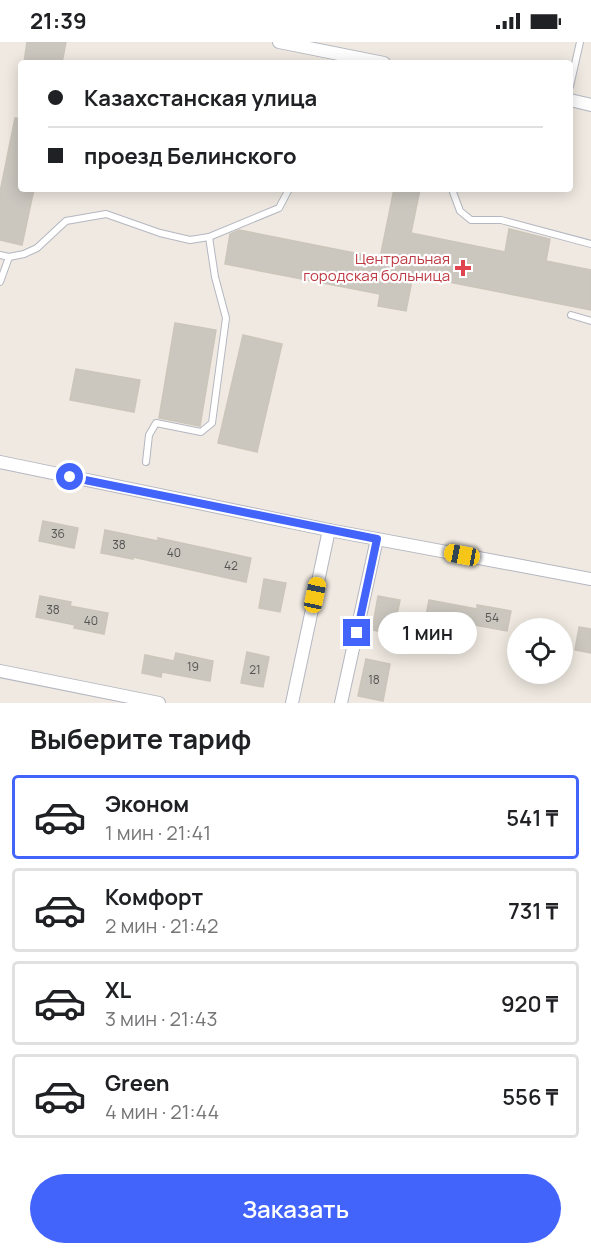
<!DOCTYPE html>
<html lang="ru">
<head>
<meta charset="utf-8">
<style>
	body { margin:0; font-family:Manrope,sans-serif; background:#f6f6f6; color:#202124; height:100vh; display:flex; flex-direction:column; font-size:22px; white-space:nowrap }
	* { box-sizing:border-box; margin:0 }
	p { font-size:20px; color:#757577 }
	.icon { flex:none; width:33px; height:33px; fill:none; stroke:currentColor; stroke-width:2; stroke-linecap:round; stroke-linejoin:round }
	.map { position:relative; height:661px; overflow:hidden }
	.drawer { display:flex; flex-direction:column; background:#fff; flex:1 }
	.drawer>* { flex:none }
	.hud { position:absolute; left:18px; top:18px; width:555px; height:132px; border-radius:6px; box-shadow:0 3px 15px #0003; display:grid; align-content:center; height:132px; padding:0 30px; background:#fff }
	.controls { position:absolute; left:507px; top:576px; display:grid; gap:12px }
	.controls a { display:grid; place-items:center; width:66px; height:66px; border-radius:50%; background:#fff; box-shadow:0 3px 15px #0003; font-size:30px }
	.end { position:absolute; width:27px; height:27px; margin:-14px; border:8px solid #4264fb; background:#fff; box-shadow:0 0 0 3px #fff }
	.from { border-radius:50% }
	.bubble { position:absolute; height:42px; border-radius:21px; background:#fff; box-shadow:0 3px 15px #0003; font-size:20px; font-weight:600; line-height:42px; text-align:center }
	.car { position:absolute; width:18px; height:36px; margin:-18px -9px; border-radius:8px; box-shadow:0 0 4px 2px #0007; background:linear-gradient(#f5c518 24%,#345 0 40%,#f5c518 0 76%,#345 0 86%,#f5c518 0) }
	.hud b { display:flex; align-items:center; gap:21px; height:57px; font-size:22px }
	.hud b+b { border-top:2px solid #e0e0e0 }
	.hud i { width:15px; height:15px; background:#202124 }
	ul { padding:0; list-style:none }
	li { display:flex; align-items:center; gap:18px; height:84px; margin:0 12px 9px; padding:0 18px; border:3px solid #e0e0e0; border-radius:6px }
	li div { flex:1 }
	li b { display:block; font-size:22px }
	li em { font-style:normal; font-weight:600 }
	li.current { border-color:#4264fb }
	li>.icon { width:54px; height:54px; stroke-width:1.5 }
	h2 { padding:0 30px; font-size:27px; line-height:72px }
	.cta { display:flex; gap:12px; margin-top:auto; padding:12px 30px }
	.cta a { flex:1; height:69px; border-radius:36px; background:#4264fb; color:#fff; font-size:24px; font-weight:600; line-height:69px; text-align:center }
	.status { display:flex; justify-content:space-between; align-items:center; height:42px; padding:0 30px; background:#fff; direction:ltr }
	.status svg { height:16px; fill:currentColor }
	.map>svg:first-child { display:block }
</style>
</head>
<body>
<div class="status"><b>21:39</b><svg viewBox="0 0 49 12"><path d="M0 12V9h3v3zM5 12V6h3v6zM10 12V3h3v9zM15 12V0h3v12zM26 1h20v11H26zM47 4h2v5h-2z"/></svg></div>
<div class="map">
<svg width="591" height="661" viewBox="0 0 591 661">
	<rect width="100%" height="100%" fill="#efe9e1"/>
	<g fill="#cbc7bf" stroke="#cbc5ba" stroke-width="1.5">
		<polygon points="27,0 66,0 62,21 24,21"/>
		<polygon points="15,76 21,77 21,147 34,147 22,203 0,198 0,150"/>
		<polygon points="394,147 420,147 411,191 505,210 509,187 550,197 546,219 591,228 591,268 413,233 406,269 378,264 380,252 225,222 230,192 239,188 380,216"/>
		<polygon points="175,281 216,288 200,384 159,376"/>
		<polygon points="243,293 282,302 257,410 218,401"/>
		<polygon points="76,327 140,338 134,370 70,358"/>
		<polygon points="43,479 78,486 74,506 39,499"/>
		<polygon points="105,488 158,499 158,496 251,516 246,540 133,515 133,517 101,511"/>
		<polygon points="264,537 286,541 280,570 259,566"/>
		<polygon points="40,554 71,560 70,564 108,571 104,592 74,586 75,583 36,575"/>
		<polygon points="378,554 400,558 393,592 372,588"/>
		<polygon points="429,558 477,567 477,563 511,569 507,589 452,579 449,594 423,589"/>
		<polygon points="579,585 591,587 591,611 575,608"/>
		<polygon points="247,610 269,615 263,645 241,641"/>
		<polygon points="176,611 213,619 210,639 162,630 161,635 142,631 145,613 174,619"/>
		<polygon points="366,617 390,622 383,659 358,654"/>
	</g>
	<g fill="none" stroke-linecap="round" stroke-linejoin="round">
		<g stroke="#b4b7c1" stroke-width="8">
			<g id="lane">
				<polyline points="570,44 580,0"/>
				<polyline points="454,147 453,150 460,169 471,178 501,178 591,202"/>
				<polyline points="0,213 9,215 24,212 37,206 66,179 106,172 160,191 190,198 209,195 279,166 289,147"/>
				<polyline points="0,240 9,215"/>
				<polyline points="571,273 591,279"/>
				<polyline points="146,420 149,393 156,381 201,390 212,381 226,276 215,235 209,195"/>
			</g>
		</g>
		<g stroke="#b4b7c1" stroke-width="14">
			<g id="street">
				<polyline points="279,0 384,21"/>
				<polyline points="570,58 591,63"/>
				<polyline points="0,420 329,488 591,537"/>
				<polyline points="0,629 159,661"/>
				<polyline points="292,661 329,488"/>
				<polyline points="341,661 377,497"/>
			</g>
		</g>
		<use href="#lane" stroke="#fff" stroke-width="6"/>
		<use href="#street" stroke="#fff" stroke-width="12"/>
	</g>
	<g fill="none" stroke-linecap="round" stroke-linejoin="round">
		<polyline stroke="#4264fb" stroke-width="8" points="70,435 377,497 357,591"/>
	</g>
	<path fill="#e0444e" stroke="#fff" stroke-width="2" d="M460 217h6v6h6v6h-6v6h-6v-6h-6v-6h6z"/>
	<g text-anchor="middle" stroke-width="4.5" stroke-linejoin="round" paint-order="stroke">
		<g font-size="12" fill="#555452">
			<text x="58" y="496">36</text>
			<text x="119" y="507">38</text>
			<text x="174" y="515">40</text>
			<text x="231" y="528">42</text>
			<text x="53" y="572">38</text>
			<text x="492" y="580">54</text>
			<text x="91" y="583">40</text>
			<text x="193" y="629">19</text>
			<text x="255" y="632">21</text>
			<text x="374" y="642">18</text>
		</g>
		<g font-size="15" fill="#be3a42" stroke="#fff" text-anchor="end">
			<text x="450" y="222">Центральная<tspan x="450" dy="17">городская больница</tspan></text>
		</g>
	</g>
</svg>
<div class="controls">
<a><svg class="icon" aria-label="locate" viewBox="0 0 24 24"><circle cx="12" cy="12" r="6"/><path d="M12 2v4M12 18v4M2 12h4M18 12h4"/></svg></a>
</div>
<i class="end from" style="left:70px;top:435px"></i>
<i class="end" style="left:357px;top:591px"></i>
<div class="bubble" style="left:378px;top:570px;width:99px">1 мин</div>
<i class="car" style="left:462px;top:513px;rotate:281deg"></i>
<i class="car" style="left:315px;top:553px;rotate:12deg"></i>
<div class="hud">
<b><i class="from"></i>Казахстанская улица</b>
<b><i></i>проезд Белинского</b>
</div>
</div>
<section class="drawer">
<h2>Выберите тариф</h2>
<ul>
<li class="current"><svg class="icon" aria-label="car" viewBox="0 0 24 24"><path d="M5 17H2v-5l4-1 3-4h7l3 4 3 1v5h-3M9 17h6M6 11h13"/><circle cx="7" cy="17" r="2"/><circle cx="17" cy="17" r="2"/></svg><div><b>Эконом</b><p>1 мин · 21:41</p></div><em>541 ₸</em></li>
<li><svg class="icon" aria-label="car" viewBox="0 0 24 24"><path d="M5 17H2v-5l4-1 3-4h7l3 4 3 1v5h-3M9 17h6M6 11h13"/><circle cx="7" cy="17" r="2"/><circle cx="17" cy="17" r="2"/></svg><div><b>Комфорт</b><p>2 мин · 21:42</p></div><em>731 ₸</em></li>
<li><svg class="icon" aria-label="car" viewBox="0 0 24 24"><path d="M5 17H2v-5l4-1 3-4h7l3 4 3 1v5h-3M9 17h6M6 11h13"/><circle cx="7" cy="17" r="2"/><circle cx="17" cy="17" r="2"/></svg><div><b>XL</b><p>3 мин · 21:43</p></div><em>920 ₸</em></li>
<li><svg class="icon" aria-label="car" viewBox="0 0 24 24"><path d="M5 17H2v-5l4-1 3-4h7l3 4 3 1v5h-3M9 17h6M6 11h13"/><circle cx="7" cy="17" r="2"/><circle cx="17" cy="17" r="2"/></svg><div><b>Green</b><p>4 мин · 21:44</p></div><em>556 ₸</em></li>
</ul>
<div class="cta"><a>Заказать</a></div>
</section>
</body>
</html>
